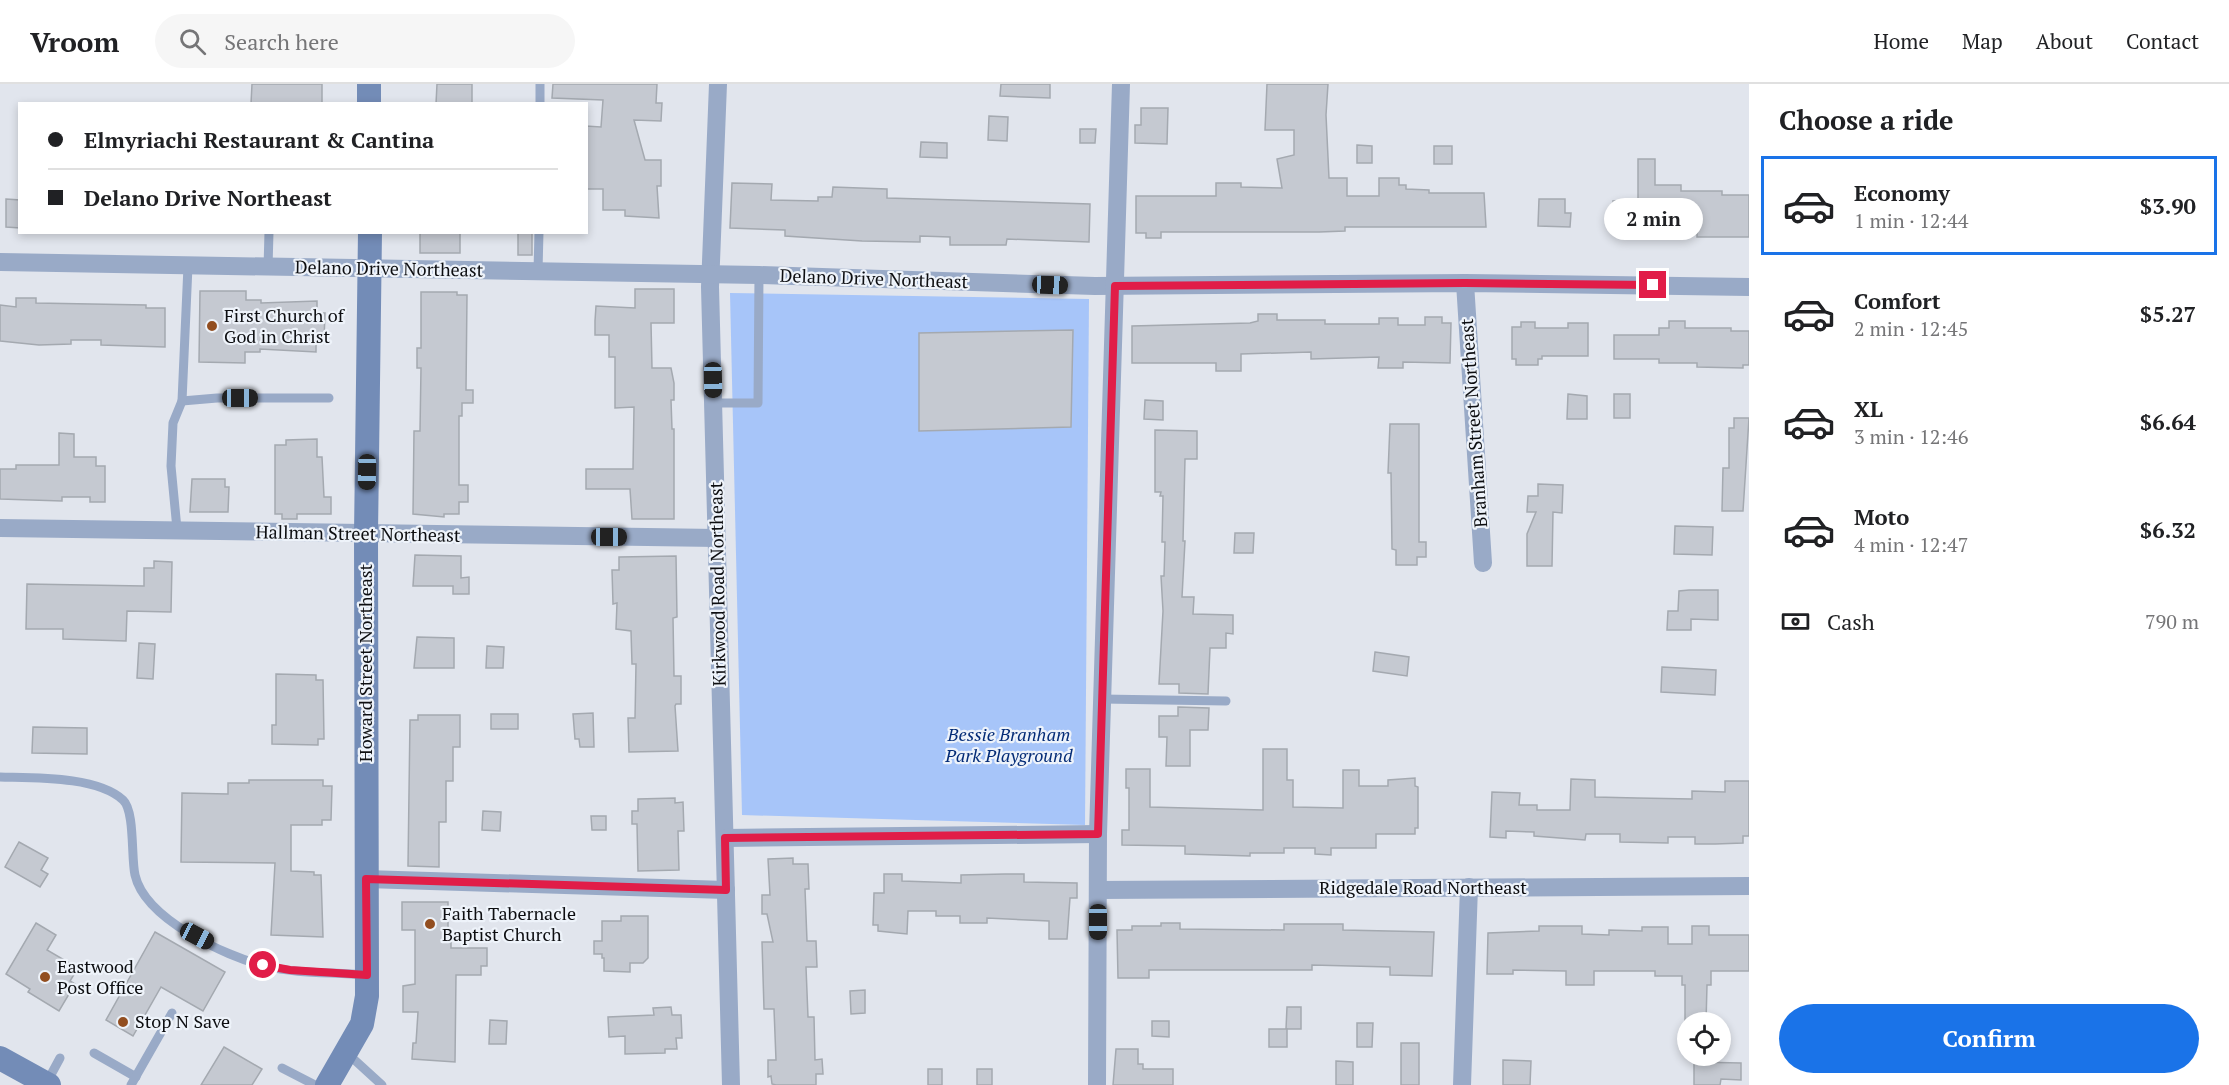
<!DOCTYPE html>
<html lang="en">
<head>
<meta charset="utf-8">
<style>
	body { margin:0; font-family:"PT Serif",serif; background:#f6f6f6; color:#202124; height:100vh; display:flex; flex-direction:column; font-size:22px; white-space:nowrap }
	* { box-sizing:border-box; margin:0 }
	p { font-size:20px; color:#757577 }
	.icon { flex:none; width:33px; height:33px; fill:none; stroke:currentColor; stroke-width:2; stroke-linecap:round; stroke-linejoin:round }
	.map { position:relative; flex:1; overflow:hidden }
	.details { display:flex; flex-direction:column; background:#fff; width:480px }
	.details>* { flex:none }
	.guide { position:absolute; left:18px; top:18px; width:570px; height:132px; border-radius:0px; box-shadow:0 3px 9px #0003; display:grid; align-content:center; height:132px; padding:0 30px; background:#fff }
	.buttons { position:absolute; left:1677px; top:928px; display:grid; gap:12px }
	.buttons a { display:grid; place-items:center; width:54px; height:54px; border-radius:50%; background:#fff; box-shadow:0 3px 9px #0003; font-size:30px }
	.end { position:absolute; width:27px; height:27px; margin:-14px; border:8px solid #e11d48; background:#fff; box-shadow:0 0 0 3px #fff }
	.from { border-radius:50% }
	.bubble { position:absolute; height:42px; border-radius:21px; background:#fff; box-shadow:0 3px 9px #0003; font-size:20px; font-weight:700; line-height:42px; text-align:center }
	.car { position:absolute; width:18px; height:36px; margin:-18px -9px; border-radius:8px; box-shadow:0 0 4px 2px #0007; background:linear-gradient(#222 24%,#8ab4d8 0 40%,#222 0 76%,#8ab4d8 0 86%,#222 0) }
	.guide b { display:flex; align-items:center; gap:21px; height:57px; font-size:22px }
	.guide b+b { border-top:2px solid #e0e0e0 }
	.guide i { width:15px; height:15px; background:#202124 }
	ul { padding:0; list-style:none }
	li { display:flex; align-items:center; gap:18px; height:99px; margin:0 12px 9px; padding:0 18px; border:3px solid transparent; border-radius:0px }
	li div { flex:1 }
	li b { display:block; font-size:22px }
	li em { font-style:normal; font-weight:700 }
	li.on { border-color:#1a73e8 }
	li>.icon { width:54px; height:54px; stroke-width:1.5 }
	h2 { padding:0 30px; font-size:27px; line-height:72px }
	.pay { display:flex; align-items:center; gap:15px; height:66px; padding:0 30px; font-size:22px }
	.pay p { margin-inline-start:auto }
	.action { display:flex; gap:12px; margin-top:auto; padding:12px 30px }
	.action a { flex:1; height:69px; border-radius:36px; background:#1a73e8; color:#fff; font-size:24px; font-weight:700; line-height:69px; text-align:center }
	header { display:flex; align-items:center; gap:36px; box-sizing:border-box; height:84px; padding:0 30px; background:#fff; border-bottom:2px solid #e0e0e0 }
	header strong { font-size:28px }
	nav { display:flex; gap:33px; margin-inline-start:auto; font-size:21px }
	.search { width:420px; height:54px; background:#f6f6f6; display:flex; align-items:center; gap:15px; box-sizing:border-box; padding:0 21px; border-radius:33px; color:#757577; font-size:22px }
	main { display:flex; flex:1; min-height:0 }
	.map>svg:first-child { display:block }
</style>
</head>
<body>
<header>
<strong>Vroom</strong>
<div class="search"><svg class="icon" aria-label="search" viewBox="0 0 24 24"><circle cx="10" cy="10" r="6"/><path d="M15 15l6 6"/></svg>Search here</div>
<nav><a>Home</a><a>Map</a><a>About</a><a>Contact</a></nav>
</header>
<main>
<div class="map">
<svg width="1749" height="1001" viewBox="0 0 1749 1001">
	<rect width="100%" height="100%" fill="#e1e5ed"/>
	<polygon fill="#a7c5f9" points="730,209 1089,215 1085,741 742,731"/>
	<g fill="#c5c9d1" stroke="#a4a9b0" stroke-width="1.5">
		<polygon points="252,0 322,0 322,20 251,20"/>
		<polygon points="437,0 472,0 472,20 436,20"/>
		<polygon points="553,0 657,0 656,19 662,19 661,37 634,36 645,76 661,76 661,102 657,102 659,134 625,132 625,126 603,126 603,105 586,105 586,42 601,43 603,16 552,14"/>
		<polygon points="1001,0 1050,0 1050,14 1000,12"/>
		<polygon points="1267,0 1328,0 1326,31 1329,94 1347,94 1347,112 1379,112 1379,94 1399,94 1399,101 1406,101 1406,105 1429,106 1429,109 1484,109 1486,143 1345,143 1345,147 1319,148 1161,148 1161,154 1146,154 1146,149 1136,149 1136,112 1216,112 1216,99 1241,99 1241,103 1282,104 1277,75 1294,71 1294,46 1265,46"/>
		<polygon points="1141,24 1168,24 1167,60 1135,59 1135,41 1141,41"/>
		<polygon points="989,32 1008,33 1007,57 988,56"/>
		<polygon points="1080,45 1096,45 1095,59 1080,59"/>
		<polygon points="921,58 947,59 947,74 920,73"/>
		<polygon points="1357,61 1372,62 1372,79 1357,79"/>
		<rect x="1434" y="62" width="18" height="18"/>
		<polygon points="1638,75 1655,75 1655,101 1681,101 1681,107 1722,107 1722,111 1749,111 1749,153 1697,153 1697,144 1613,143 1613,117 1638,117"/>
		<polygon points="732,99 772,100 771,116 818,117 818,113 832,113 833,103 887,105 887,114 1090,120 1089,158 1007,155 1006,161 950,161 950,153 920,152 920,158 862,157 785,152 785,146 730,144"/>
		<polygon points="6,115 20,116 20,144 6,143"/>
		<polygon points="1539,115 1565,115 1565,129 1571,129 1570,143 1538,142"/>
		<polygon points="460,148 460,169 420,169 420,149"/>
		<rect x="518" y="148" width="14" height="23"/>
		<polygon points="635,205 674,205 674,239 651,239 652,284 671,284 674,299 674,316 671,316 672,345 674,345 674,435 632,435 630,405 586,405 586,385 633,385 634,323 615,324 615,273 609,273 609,251 595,251 595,237 596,222 635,224"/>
		<polygon points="200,207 246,207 246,216 261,216 261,219 317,217 317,229 325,229 324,256 316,256 316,268 260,265 260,268 245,268 245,279 199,278"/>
		<polygon points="421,208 457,208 457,211 467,211 466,306 473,306 473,319 462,319 462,332 459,332 459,401 468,401 468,418 459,418 459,430 444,430 444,433 413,430 414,347 420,347 421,284 417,284 417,264 421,264"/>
		<polygon points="16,214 36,214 36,219 146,221 146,224 165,224 165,263 101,261 101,256 71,256 71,260 39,261 0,257 0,221 16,223"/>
		<polygon points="1258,230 1277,230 1277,236 1325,236 1325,240 1379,240 1379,234 1398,234 1398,241 1425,241 1425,233 1442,233 1442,239 1451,239 1450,279 1403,278 1403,284 1378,284 1379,273 1311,275 1311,268 1241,270 1241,287 1216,287 1216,279 1132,279 1132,242 1250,239 1258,237"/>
		<polygon points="1669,237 1685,237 1685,244 1731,244 1731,247 1749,247 1749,281 1743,281 1743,284 1697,283 1697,279 1659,279 1659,275 1614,275 1614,251 1659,251 1659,244 1669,244"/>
		<polygon points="1521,238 1535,238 1535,244 1568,244 1568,239 1588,239 1588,272 1542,272 1542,275 1538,275 1538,281 1516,281 1516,275 1512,275 1512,243 1521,243"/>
		<polygon points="1073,246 1071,343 919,347 919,249"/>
		<polygon points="1568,310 1587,312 1587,335 1567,335"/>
		<rect x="1614" y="310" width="16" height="24"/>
		<polygon points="1145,316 1163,317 1163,336 1144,335"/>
		<polygon points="1734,334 1749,334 1743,427 1722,427 1723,384 1729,384 1729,344 1734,344"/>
		<polygon points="1390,340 1419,340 1419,458 1426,458 1426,473 1417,473 1417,481 1396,481 1396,466 1392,465 1391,389 1388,389"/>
		<polygon points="1155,346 1197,347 1197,375 1185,375 1183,457 1185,457 1182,513 1194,513 1193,530 1233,531 1233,550 1226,549 1226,564 1210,564 1208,610 1179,609 1179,600 1159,600 1163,527 1161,492 1164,492 1165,458 1162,458 1163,412 1160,412 1161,408 1155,408"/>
		<polygon points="59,349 74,350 74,373 96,373 96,382 105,382 105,418 90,418 90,413 62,413 62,417 0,415 0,385 16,385 16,381 59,381"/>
		<polygon points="317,355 317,373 322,373 324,413 331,413 331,430 297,430 297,435 282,435 282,430 275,430 275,361 286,361 286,356"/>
		<polygon points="192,395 225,395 225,403 229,403 228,428 190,428"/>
		<polygon points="1538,400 1563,401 1562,429 1553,428 1552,482 1527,482 1527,450 1536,428 1527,428 1528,412 1538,412"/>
		<polygon points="1675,442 1713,443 1712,471 1674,470"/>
		<polygon points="1235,449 1254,449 1253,469 1234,469"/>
		<polygon points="415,471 461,472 461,494 469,493 469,510 453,510 453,502 413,502"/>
		<polygon points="676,472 677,533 673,534 674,592 681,592 681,620 676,620 675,622 678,667 629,668 628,634 635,634 636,580 632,580 631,547 616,545 617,519 613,520 612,486 619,486 619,473"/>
		<polygon points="154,477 172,478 171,528 127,527 126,557 63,555 63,545 26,545 27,500 144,502 144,484 154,484"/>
		<polygon points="1689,506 1718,506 1718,536 1691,535 1691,546 1667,546 1668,527 1678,527 1679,507"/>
		<polygon points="417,553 454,554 454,584 414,584"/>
		<polygon points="139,559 155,560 153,595 137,594"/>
		<polygon points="487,562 504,563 503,584 486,584"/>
		<polygon points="1375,568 1409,573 1407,592 1373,587"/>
		<polygon points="1662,583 1716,586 1715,611 1661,608"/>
		<polygon points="276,590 316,591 316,596 323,596 324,655 318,655 318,661 272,660 272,641 276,641"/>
		<polygon points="1178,623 1209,624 1208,646 1190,646 1190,682 1166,682 1167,653 1159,653 1159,632 1178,632"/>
		<polygon points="593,629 594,663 580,663 579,655 575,655 573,630"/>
		<rect x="491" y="630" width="27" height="15"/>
		<polygon points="418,631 460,631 460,663 453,663 453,697 446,697 446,738 439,738 439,783 408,782 410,636 418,636"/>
		<polygon points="33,643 87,644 87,670 32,669"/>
		<polygon points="1263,665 1287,665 1287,696 1293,696 1293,723 1343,724 1343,686 1359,686 1359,702 1388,702 1388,696 1415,694 1415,702 1418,703 1418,744 1415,744 1415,750 1376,750 1376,764 1331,764 1331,771 1315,770 1315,764 1284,764 1284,769 1250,769 1250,772 1185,770 1185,762 1122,761 1122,746 1129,746 1129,704 1126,704 1126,685 1150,685 1150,723 1263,726"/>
		<polygon points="1571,695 1595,696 1595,713 1637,714 1692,715 1692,707 1725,708 1725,697 1749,697 1749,752 1743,752 1743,759 1715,760 1695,760 1695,753 1668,753 1668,759 1620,758 1620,750 1586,750 1585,756 1534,752 1534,748 1506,747 1506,754 1490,753 1492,708 1520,709 1519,721 1537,721 1537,726 1570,726"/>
		<polygon points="249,696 323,696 323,702 332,702 331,736 322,736 322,741 291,741 291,787 314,788 314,791 321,791 323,853 271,851 275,779 181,778 182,709 228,710 228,699 249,699"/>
		<polygon points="675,714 675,719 683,718 684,747 678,747 679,786 638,787 637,740 632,740 632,727 638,727 638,715"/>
		<polygon points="483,727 501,728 500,747 482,746"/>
		<polygon points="591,732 606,732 606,746 592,746"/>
		<polygon points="19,758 48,774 41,786 48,790 40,803 5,783"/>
		<polygon points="793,774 793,780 808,780 809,805 805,805 807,857 816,857 817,883 806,883 808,933 814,933 815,976 822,975 823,990 816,990 816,1001 776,1001 772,1000 771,992 768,993 768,976 776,976 774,925 764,925 762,858 773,858 767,830 762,830 762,811 770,811 768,775"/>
		<polygon points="884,790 902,790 902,797 961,799 961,791 1005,790 1024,790 1024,798 1077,799 1077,814 1070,814 1067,855 1049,855 1049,837 987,834 987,839 960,839 960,832 936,832 936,827 908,827 907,850 878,847 878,841 873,841 874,809 884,809"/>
		<polygon points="402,818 448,818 448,856 451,856 451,864 487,864 487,882 481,882 481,891 456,891 455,978 412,975 413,959 416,959 418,928 403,928 403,902 415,900 415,846 402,846"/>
		<polygon points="621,832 648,832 648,874 643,879 630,879 630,888 604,887 604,874 602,874 602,870 594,870 594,857 602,857 602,837 621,837"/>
		<polygon points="36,839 56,851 47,866 78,884 70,897 75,900 59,927 28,908 30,905 6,890"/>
		<polygon points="1161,839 1180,839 1180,845 1284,846 1284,840 1343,840 1343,846 1434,848 1432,892 1390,891 1390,883 1312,881 1312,886 1149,886 1149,894 1118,894 1117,846 1132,846 1132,842 1161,842"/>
		<polygon points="1539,842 1582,842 1582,850 1609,851 1609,846 1642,847 1642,843 1668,843 1668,860 1692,860 1692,842 1709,842 1709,851 1749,851 1749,887 1711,887 1711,901 1707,901 1706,939 1685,939 1685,901 1682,901 1682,892 1655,892 1655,887 1594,887 1594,901 1566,901 1566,887 1513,886 1513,890 1487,890 1488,849 1539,847"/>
		<polygon points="155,848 225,888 203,927 161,903 133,952 106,936"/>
		<polygon points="865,906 865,929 851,930 850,907"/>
		<polygon points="671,923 672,931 681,931 682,954 676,954 677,965 665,965 665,969 625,970 625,952 609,953 608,933 654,931 653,924"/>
		<polygon points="1287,923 1301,923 1301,945 1286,945"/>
		<polygon points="490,936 507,937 506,960 489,960"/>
		<polygon points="1152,937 1169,937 1169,953 1152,952"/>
		<polygon points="1357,939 1373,939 1372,963 1357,963"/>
		<rect x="1269" y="945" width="18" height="18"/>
		<rect x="1401" y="959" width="18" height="42"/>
		<polygon points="224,963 262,985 252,1001 201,1001"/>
		<polygon points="1116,965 1138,965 1138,980 1143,980 1143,985 1173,985 1173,1001 1113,1001"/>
		<polygon points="1503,976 1531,977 1530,1001 1503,1001"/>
		<polygon points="1336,977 1353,978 1353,1001 1336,1001"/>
		<polygon points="1694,978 1741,979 1741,996 1721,995 1720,1001 1694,1001"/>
		<rect x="928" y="985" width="14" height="16"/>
		<rect x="977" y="985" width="15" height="16"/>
	</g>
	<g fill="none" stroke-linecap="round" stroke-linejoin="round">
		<g stroke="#99aac7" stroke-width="9">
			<polyline points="540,0 540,20"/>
			<polyline points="268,184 269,148"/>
			<polyline points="538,187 539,148"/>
			<polyline points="182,317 217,314 329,314"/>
			<polyline points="713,319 758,319 759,191"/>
			<polyline points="177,445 171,382 173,339 182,317 188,182"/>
			<polyline points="1102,615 1226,617"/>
			<path d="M0,693C34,694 97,692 123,716C135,727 131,774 135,791C145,835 225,872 265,882C297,890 332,888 365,891"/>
			<polyline points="94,969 136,993"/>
			<polyline points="348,970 382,1001"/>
			<polyline points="282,984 315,1001"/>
			<polyline points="46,1000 60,974"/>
			<polyline points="131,1001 172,929"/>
		</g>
		<g stroke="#99aac7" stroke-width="18">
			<polyline points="718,0 710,203 731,1001"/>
			<polyline points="0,178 759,191 1095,202 1465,199 1749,203"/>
			<polyline points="1465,199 1483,479"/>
			<polyline points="0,444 717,454"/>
			<polyline points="725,754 1098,750"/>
			<polyline points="366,795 726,806"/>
			<polyline points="1098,806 1749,802"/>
			<polyline points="1097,1001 1098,750 1121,0"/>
			<polyline points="1462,1001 1469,803"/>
		</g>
		<g stroke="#738cb7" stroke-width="24">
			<polyline points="369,0 369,20"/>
			<polyline points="0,974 49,1001"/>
			<polyline points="327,1001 362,940 367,912 366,450 370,148"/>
		</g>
	</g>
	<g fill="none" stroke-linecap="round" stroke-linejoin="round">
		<polyline stroke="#e11d48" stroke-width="8" points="263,881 290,886 367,891 366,795 726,806 725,754 1098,750 1115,202 1465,199 1653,201"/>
	</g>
	<g fill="#924e20" stroke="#eef3fa" stroke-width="2">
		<circle cx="212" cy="242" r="6"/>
		<circle cx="430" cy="840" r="6"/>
		<circle cx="45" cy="893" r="6"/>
		<circle cx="123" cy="938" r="6"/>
	</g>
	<g text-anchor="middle" stroke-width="4.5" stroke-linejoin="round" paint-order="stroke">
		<g font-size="18" fill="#0d0e11" stroke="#eef3fa">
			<text transform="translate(389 185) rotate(1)" y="6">Delano Drive Northeast</text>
			<text transform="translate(874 195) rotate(2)" y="6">Delano Drive Northeast</text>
			<text transform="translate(1474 339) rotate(-94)" y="6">Branham Street Northeast</text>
			<text transform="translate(358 450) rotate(1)" y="6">Hallman Street Northeast</text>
			<text transform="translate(718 500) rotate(-91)" y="6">Kirkwood Road Northeast</text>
			<text transform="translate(366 579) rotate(-90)" y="6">Howard Street Northeast</text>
			<text x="1423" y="810">Ridgedale Road Northeast</text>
		</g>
		<g font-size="18" fill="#0d0e11" stroke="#eef3fa" text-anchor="start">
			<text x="224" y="238">First Church of<tspan x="224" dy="21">God in Christ</tspan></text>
			<text x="442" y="836">Faith Tabernacle<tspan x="442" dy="21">Baptist Church</tspan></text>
			<text x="57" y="889">Eastwood<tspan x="57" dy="21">Post Office</tspan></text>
			<text x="135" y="944">Stop N Save</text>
		</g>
		<g font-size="18" font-style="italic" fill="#042c77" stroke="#eef3fa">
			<text x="1009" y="657">Bessie Branham<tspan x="1009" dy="21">Park Playground</tspan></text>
		</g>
	</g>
</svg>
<div class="buttons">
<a><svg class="icon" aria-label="locate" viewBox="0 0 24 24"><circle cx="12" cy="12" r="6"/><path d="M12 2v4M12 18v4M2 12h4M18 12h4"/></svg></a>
</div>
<i class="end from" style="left:263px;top:881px"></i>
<i class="end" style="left:1653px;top:201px"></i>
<div class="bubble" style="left:1604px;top:114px;width:99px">2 min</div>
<i class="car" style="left:1050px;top:201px;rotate:92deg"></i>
<i class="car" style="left:713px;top:296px;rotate:179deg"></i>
<i class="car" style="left:240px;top:314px;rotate:90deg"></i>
<i class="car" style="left:367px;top:388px;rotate:181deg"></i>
<i class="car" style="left:609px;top:453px;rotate:90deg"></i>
<i class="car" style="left:1098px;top:838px;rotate:180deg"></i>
<i class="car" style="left:197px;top:852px;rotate:118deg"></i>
<div class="guide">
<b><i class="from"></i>Elmyriachi Restaurant &amp; Cantina</b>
<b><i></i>Delano Drive Northeast</b>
</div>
</div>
<section class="details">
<h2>Choose a ride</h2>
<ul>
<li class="on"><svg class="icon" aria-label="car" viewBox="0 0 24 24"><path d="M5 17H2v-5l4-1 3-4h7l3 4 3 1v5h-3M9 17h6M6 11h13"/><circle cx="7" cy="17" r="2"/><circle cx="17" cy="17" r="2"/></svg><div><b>Economy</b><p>1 min · 12:44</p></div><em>$3.90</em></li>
<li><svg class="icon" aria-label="car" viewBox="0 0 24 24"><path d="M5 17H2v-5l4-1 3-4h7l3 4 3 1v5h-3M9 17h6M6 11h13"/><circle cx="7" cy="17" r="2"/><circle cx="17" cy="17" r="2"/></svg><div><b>Comfort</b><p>2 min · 12:45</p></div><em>$5.27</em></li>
<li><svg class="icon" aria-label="car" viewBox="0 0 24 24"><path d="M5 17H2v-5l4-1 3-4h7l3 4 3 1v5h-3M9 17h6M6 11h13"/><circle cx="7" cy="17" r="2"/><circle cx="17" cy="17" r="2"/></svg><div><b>XL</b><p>3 min · 12:46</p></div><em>$6.64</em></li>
<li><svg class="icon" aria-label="car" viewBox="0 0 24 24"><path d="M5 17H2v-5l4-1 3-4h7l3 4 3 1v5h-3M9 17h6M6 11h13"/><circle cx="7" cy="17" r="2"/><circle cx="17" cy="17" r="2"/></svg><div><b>Moto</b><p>4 min · 12:47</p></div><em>$6.32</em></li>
</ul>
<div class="pay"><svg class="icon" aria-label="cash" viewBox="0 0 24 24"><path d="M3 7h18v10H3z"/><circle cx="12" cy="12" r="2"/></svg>Cash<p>790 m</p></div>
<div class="action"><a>Confirm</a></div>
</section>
</main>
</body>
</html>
